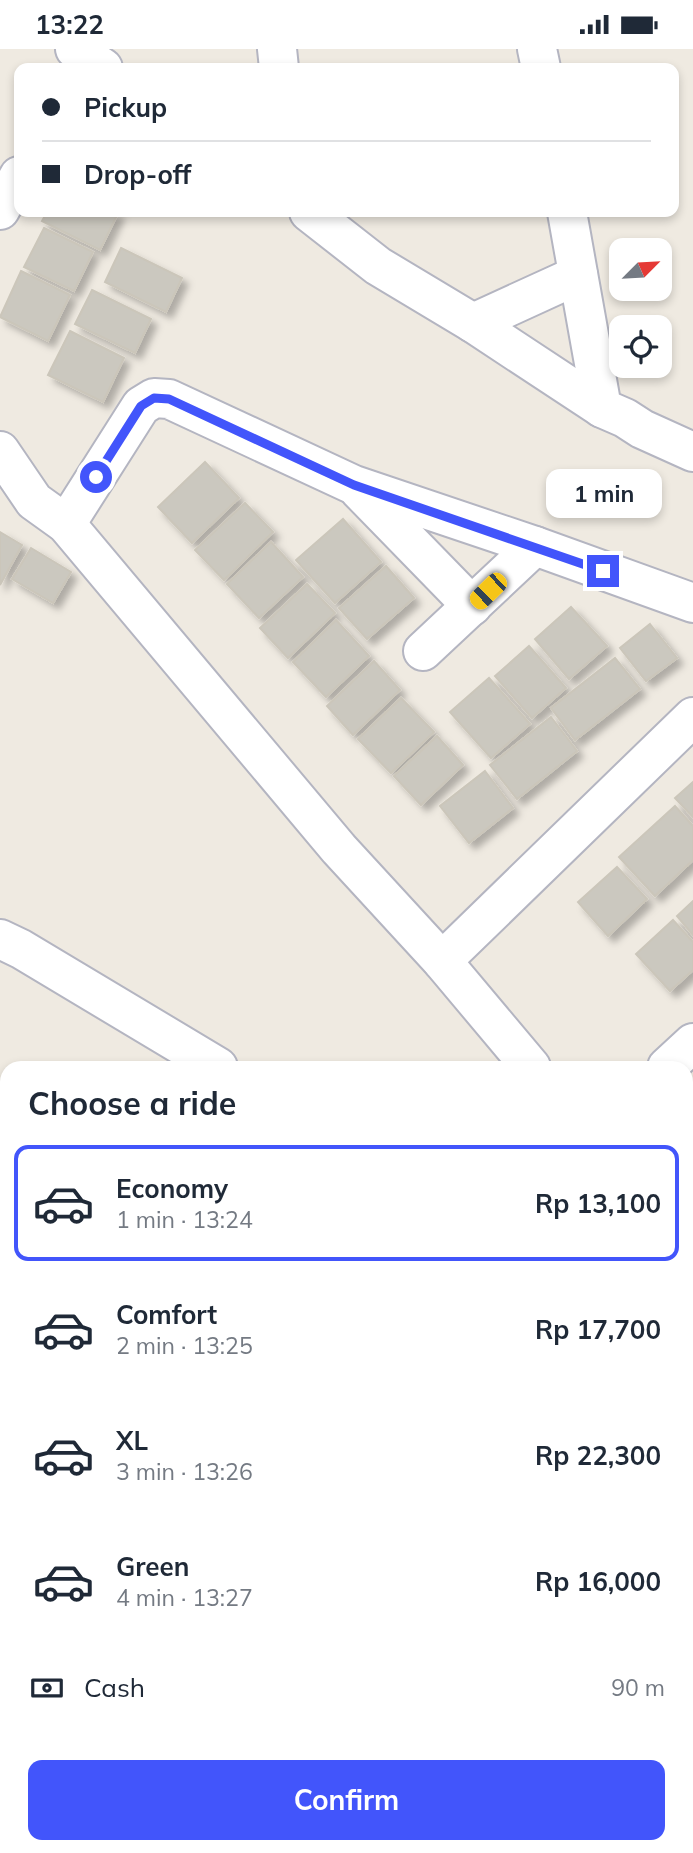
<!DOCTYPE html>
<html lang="en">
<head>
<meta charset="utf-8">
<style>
	body { margin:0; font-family:Mulish,sans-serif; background:#f6f6f7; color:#1f2937; height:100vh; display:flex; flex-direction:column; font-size:26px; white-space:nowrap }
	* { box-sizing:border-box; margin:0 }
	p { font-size:23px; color:#747a83 }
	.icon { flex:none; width:38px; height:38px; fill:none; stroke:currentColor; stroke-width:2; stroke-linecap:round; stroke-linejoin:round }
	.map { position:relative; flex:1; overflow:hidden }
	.panel { position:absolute; left:0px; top:1012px; width:693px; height:793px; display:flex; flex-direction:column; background:#fff; border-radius:21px 21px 0 0; box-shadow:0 4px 10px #0003 }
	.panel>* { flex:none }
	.banner { position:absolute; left:14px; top:14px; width:665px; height:154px; border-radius:14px; box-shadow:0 4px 10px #0003; display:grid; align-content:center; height:154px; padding:0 28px; background:#fff }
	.needle { width:46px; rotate:66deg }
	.buttons { position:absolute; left:609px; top:189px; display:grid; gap:14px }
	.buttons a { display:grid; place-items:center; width:63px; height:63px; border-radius:14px; background:#fff; box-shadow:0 4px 10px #0003; font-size:35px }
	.end { position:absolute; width:32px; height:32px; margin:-16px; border:9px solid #4255fb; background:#fff; box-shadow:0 0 0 4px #fff }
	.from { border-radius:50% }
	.bubble { position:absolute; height:49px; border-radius:14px; background:#fff; box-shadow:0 4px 10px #0003; font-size:23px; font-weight:700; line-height:49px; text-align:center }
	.car { position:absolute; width:21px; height:42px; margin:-21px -10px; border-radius:9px; box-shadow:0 0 5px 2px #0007; background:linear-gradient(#f5c518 24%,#345 0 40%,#f5c518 0 76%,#345 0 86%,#f5c518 0) }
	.banner b { display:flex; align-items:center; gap:24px; height:66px; font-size:26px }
	.banner b+b { border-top:2px solid #e0e1e3 }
	.banner i { width:18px; height:18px; background:#1f2937 }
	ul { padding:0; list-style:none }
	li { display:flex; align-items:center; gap:21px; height:116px; margin:0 14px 10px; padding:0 14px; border:4px solid transparent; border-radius:14px }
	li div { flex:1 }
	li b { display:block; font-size:26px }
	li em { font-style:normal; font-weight:700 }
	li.active { border-color:#4255fb }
	li>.icon { width:63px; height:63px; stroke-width:1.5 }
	h2 { padding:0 28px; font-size:32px; line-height:84px }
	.pay { display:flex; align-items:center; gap:18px; height:77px; padding:0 28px; font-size:26px }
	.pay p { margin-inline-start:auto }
	.primary-button { display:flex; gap:14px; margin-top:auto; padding:14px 28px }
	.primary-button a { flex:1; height:80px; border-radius:14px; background:#4255fb; color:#fff; font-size:28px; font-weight:700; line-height:80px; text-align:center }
	.status { display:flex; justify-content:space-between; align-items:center; height:49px; padding:0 35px; background:#fff; direction:ltr }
	.status svg { height:19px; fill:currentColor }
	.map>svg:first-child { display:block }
</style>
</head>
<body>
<div class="status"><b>13:22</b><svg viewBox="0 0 49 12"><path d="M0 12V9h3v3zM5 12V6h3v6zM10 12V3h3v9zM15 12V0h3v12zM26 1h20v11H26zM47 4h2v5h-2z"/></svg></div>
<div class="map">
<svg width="693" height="1804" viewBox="0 0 693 1804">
	<defs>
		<filter id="shadow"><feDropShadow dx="6" dy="6" stdDeviation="3.5" flood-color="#0004"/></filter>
	</defs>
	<rect width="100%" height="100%" fill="#efeae1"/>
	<g fill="#cbc8bf" stroke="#cbc6ba" stroke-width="2" filter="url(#shadow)">
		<polygon points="47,163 115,163 118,164 100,201 42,172"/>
		<polygon points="44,179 93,203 74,242 24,218"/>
		<polygon points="121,199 182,229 166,263 105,233"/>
		<polygon points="21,222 70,246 48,292 0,268"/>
		<polygon points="92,241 151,270 135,304 75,275"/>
		<polygon points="70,282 124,309 103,353 48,326"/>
		<polygon points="205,413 239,449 192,494 158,458"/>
		<polygon points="245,454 273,483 224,531 195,501"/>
		<polygon points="343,470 381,513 335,554 296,511"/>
		<polygon points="0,483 22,496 0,536"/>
		<polygon points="271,493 303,528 259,569 227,535"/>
		<polygon points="31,499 71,523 53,554 12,530"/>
		<polygon points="386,517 414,549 367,590 339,559"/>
		<polygon points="307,535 335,564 288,609 260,579"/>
		<polygon points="571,558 607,597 569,630 535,590"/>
		<polygon points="336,571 369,607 326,648 293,613"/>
		<polygon points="650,575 677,609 646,632 620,599"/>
		<polygon points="529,597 566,639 532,669 495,627"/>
		<polygon points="615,609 640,640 575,691 551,659"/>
		<polygon points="374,612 400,641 353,686 327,657"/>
		<polygon points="489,629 530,675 491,709 450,663"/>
		<polygon points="401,649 434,683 391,724 358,690"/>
		<polygon points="551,668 577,702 517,750 490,716"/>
		<polygon points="437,687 463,716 421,756 394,727"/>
		<polygon points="485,722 513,759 469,794 440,757"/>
		<polygon points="693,733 693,768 675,749"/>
		<polygon points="675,757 693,777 693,811 655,847 619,808"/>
		<polygon points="617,818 647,850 608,887 578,853"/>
		<polygon points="693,852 693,886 677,867"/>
		<polygon points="673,871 693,893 693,921 670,942 636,905"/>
	</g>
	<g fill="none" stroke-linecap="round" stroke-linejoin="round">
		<g stroke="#b4b5c1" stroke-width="42">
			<g id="street">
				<polyline points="75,0 103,19"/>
				<polyline points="277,0 279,19"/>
				<polyline points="537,0 541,19"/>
				<polyline points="0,161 19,127"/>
				<polyline points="309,163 378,217 473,274 602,359"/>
				<polyline points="567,163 602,359 625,369 642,380 693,403"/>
				<polyline points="473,274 578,226"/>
				<polyline points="0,402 34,452 66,475 339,800 442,912 531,1018"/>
				<polyline points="359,441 472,557"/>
				<polyline points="66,475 141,357 154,349 169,350 354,436 535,497 693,554"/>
				<polyline points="423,602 535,497"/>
				<polyline points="0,890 21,900 218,1018"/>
				<polyline points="442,912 693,668"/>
				<polyline points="667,1018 693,994"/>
				<polyline points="686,1182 693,1190"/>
				<polyline points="608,1797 608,1804"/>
			</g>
		</g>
		<use href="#street" stroke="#fff" stroke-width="38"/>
	</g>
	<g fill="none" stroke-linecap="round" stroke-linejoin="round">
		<polyline stroke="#4255fb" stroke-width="9" points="96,428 141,357 154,349 169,350 354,436 603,522"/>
	</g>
</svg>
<div class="buttons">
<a><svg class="needle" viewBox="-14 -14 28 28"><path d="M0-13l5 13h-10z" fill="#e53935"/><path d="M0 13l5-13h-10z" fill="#747a83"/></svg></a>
<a><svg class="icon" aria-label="locate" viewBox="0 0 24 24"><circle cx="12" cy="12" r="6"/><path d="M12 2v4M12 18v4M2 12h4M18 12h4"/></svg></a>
</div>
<i class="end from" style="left:96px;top:428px"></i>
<i class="end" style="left:603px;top:522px"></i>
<div class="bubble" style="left:546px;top:420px;width:116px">1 min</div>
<i class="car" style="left:488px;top:542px;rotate:226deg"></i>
<div class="banner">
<b><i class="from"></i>Pickup</b>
<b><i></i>Drop-off</b>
</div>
<section class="panel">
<h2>Choose a ride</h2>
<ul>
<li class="active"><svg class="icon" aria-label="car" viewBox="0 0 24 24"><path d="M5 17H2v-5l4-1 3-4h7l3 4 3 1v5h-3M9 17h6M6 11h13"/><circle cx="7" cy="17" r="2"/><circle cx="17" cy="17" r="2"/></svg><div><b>Economy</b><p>1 min · 13:24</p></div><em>Rp 13,100</em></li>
<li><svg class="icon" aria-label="car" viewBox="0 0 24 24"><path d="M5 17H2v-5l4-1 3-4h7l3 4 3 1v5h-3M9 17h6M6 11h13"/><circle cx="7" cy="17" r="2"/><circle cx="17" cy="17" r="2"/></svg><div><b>Comfort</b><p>2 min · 13:25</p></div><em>Rp 17,700</em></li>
<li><svg class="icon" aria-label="car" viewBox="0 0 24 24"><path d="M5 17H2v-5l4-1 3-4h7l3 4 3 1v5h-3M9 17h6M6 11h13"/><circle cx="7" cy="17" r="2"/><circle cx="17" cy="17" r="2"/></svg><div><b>XL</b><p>3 min · 13:26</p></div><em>Rp 22,300</em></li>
<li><svg class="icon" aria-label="car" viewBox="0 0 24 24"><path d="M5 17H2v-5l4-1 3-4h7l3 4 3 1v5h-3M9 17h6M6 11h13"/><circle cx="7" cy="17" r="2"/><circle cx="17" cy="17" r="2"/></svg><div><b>Green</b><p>4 min · 13:27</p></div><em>Rp 16,000</em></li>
</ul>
<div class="pay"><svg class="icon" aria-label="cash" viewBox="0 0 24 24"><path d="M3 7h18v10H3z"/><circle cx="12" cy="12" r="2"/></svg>Cash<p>90 m</p></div>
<div class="primary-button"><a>Confirm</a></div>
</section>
</div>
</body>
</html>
